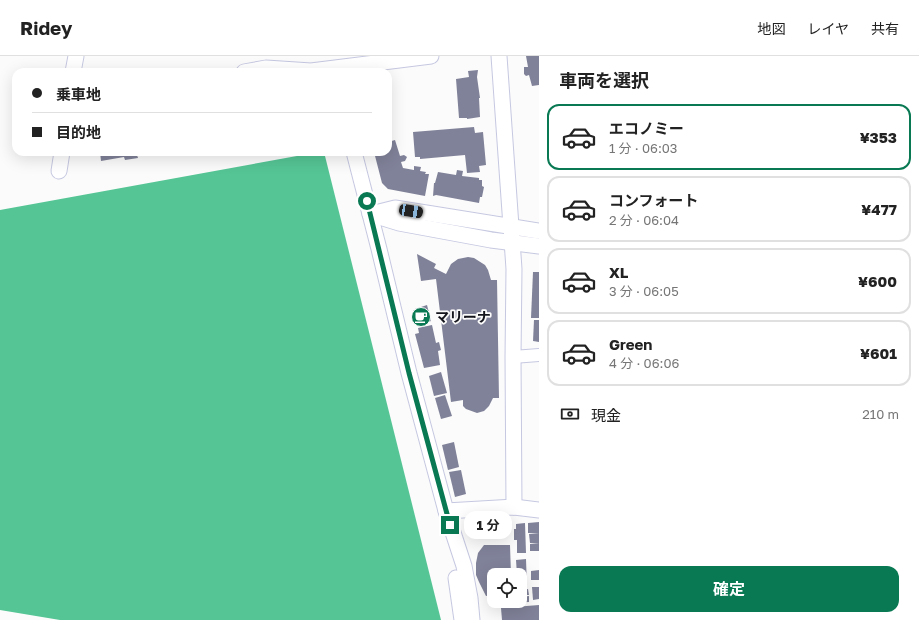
<!DOCTYPE html>
<html lang="ja">
<head>
<meta charset="utf-8">
<style>
	body { margin:0; font-family:"Golos Text","Noto Sans JP",sans-serif; background:#f6f6f6; color:#222; height:100vh; display:flex; flex-direction:column; font-size:15px; white-space:nowrap }
	* { box-sizing:border-box; margin:0 }
	p { font-size:13px; color:#767676 }
	.icon { flex:none; width:22px; height:22px; fill:none; stroke:currentColor; stroke-width:2; stroke-linecap:round; stroke-linejoin:round }
	.map { position:relative; flex:1; overflow:hidden }
	.panel { display:flex; flex-direction:column; background:#fff; width:380px }
	.panel>* { flex:none }
	.banner { position:absolute; left:12px; top:12px; width:380px; height:88px; border-radius:12px; box-shadow:0 4px 16px #0002; display:grid; align-content:center; height:88px; padding:0 20px; background:#fff }
	.tools { position:absolute; left:487px; top:512px; display:grid; gap:8px }
	.tools a { display:grid; place-items:center; width:40px; height:40px; border-radius:8px; background:#fff; box-shadow:0 4px 16px #0002; font-size:20px }
	.end { position:absolute; width:18px; height:18px; margin:-9px; border:5px solid #097953; background:#fff; box-shadow:0 0 0 2px #fff }
	.from { border-radius:50% }
	.bubble { position:absolute; height:28px; border-radius:12px; background:#fff; box-shadow:0 4px 16px #0002; font-size:13px; font-weight:700; line-height:28px; text-align:center }
	.car { position:absolute; width:12px; height:24px; margin:-12px -6px; border-radius:5px; box-shadow:0 0 3px 1px #0007; background:linear-gradient(#222 24%,#8ab4d8 0 40%,#222 0 76%,#8ab4d8 0 86%,#222 0) }
	.banner b { display:flex; align-items:center; gap:14px; height:38px; font-size:15px }
	.banner b+b { border-top:1px solid #e0e0e0 }
	.banner i { width:10px; height:10px; background:#222 }
	ul { padding:0; list-style:none }
	li { display:flex; align-items:center; gap:12px; height:66px; margin:0 8px 6px; padding:0 12px; border:2px solid #e0e0e0; border-radius:12px }
	li div { flex:1 }
	li b { display:block; font-size:15px }
	li em { font-style:normal; font-weight:700 }
	li.on { border-color:#097953 }
	li>.icon { width:36px; height:36px; stroke-width:1.5 }
	h2 { padding:0 20px; font-size:18px; line-height:48px }
	.pay { display:flex; align-items:center; gap:10px; height:44px; padding:0 20px; font-size:15px }
	.pay p { margin-inline-start:auto }
	.primary-button { display:flex; gap:8px; margin-top:auto; padding:8px 20px }
	.primary-button a { flex:1; height:46px; border-radius:12px; background:#097953; color:#fff; font-size:16px; font-weight:700; line-height:46px; text-align:center }
	header { display:flex; align-items:center; gap:24px; box-sizing:border-box; height:56px; padding:0 20px; background:#fff; border-bottom:1px solid #e0e0e0 }
	header strong { font-size:19px }
	nav { display:flex; gap:22px; margin-inline-start:auto; font-size:14px }
	main { display:flex; flex:1; min-height:0 }
	.map>svg:first-child { display:block }
</style>
</head>
<body>
<header>
<strong>Ridey</strong>
<nav><a>地図</a><a>レイヤ</a><a>共有</a></nav>
</header>
<main>
<div class="map">
<svg width="539" height="564" viewBox="0 0 539 564">
	<rect width="100%" height="100%" fill="#fbfbfb"/>
	<polygon fill="#55c595" points="319,96 324,96 441,564 60,564 0,554 0,154"/>
	<g fill="#808299">
		<polygon points="526,0 539,0 539,29 532,30 529,19 526,20 524,18 524,11 528,11"/>
		<polygon points="478,14 477,21 480,42 479,42 480,61 467,63 467,62 459,62 456,23 469,21 468,15"/>
		<polygon points="474,71 475,77 483,76 486,109 479,110 480,116 467,117 465,99 420,103 420,101 415,101 413,76"/>
		<polygon points="395,84 400,100 404,99 407,101 405,105 401,106 403,112 414,114 414,110 421,111 420,115 426,116 425,118 429,118 425,140 388,133 382,127 374,96 388,96 388,86"/>
		<polygon points="100,96 147,96 147,97 137,99 138,102 125,104 124,101 101,105"/>
		<polygon points="457,114 463,115 462,120 479,122 479,124 482,124 482,130 484,131 482,141 480,141 479,147 436,139 433,140 434,127 435,127 438,116 456,119"/>
		<polygon points="417,198 436,208 434,212 446,218 451,208 458,203 468,201 474,202 485,209 488,214 491,224 497,224 499,342 493,342 489,350 484,355 477,357 466,353 463,350 463,344 451,346 436,223 421,225"/>
		<polygon points="533,216 539,216 539,262 531,262"/>
		<polygon points="427,249 431,265 419,269 415,253"/>
		<polygon points="534,264 539,264 539,286 533,285"/>
		<polygon points="432,269 436,287 439,286 441,294 438,295 440,309 424,312 415,278 419,277 418,272"/>
		<polygon points="441,316 447,337 434,340 429,320"/>
		<polygon points="445,339 452,360 441,363 435,342"/>
		<polygon points="454,386 459,411 448,414 442,389"/>
		<polygon points="461,414 466,438 455,441 449,416"/>
		<polygon points="539,466 539,477 528,477 528,467"/>
		<polygon points="525,467 526,497 517,497 517,484 514,484 514,473 516,473 516,468"/>
		<polygon points="539,477 539,487 530,487 529,478"/>
		<polygon points="539,487 539,495 530,495 530,488"/>
		<polygon points="484,489 510,489 511,519 494,519 494,539 486,540 479,526 476,519 476,507 478,497"/>
		<polygon points="526,503 527,532 520,533 520,519 517,519 516,504"/>
		<polygon points="539,514 539,524 531,524 531,515"/>
		<polygon points="532,531 539,531 539,543 533,544"/>
		<polygon points="528,533 529,539 520,539 520,534"/>
		<polygon points="529,540 529,546 506,547 510,545 520,545 520,541"/>
		<polygon points="539,549 539,564 502,564 501,552"/>
	</g>
	<g fill="none" stroke-linecap="round" stroke-linejoin="round">
		<g stroke="#c6c8e1" stroke-width="14">
			<polyline id="minor" points="513,301 539,299"/>
		</g>
		<g stroke="#c6c8e1" stroke-width="17">
			<g id="tertiary">
				<polyline points="499,0 514,213 513,301 514,451"/>
				<polyline points="73,16 76,0"/>
				<polyline points="244,16 266,12 311,15 431,0"/>
				<polyline points="354,96 379,193 409,317 446,455 464,510 470,542 472,564"/>
				<polyline points="59,115 62,96"/>
				<polyline points="370,158 399,167 491,184 539,190"/>
				<polyline points="371,158 395,152 539,175"/>
				<polyline points="446,455 514,451 539,454"/>
				<polyline points="456,522 462,564"/>
			</g>
		</g>
		<use href="#minor" stroke="#fff" stroke-width="12"/>
		<use href="#tertiary" stroke="#fff" stroke-width="15"/>
	</g>
	<g fill="none" stroke-linecap="round" stroke-linejoin="round">
		<polyline stroke="#097953" stroke-width="5" points="367,145 409,317 450,469"/>
	</g>
	<defs>
		<g id="cafe-disc" transform="scale(1)"><circle r="9.5" fill="#097953" stroke="#fbfbfb"/><path d="M-5.5-4.5H6V0H3Q3 3.5 0 3.5H-2.5Q-5.5 3.5-5.5 0ZM3-3.2v2h1.7v-2ZM-6 4.5H4V6H-6Z" fill="#fff"/></g>
	</defs>
	<g fill-rule="evenodd">
		<use href="#cafe-disc" x="421" y="261"/>
	</g>
	<g text-anchor="middle" stroke-width="3.5" stroke-linejoin="round" paint-order="stroke">
		<g font-size="14" font-weight="bold" fill="#13141c" stroke="#fbfbfb" text-anchor="start">
			<text x="435" y="266">マリーナ</text>
		</g>
	</g>
</svg>
<div class="tools">
<a><svg class="icon" aria-label="locate" viewBox="0 0 24 24"><circle cx="12" cy="12" r="6"/><path d="M12 2v4M12 18v4M2 12h4M18 12h4"/></svg></a>
</div>
<i class="end from" style="left:367px;top:145px"></i>
<i class="end" style="left:450px;top:469px"></i>
<div class="bubble" style="left:464px;top:455px;width:48px">1 分</div>
<i class="car" style="left:411px;top:155px;rotate:99deg"></i>
<div class="banner">
<b><i class="from"></i>乗車地</b>
<b><i></i>目的地</b>
</div>
</div>
<section class="panel">
<h2>車両を選択</h2>
<ul>
<li class="on"><svg class="icon" aria-label="car" viewBox="0 0 24 24"><path d="M5 17H2v-5l4-1 3-4h7l3 4 3 1v5h-3M9 17h6M6 11h13"/><circle cx="7" cy="17" r="2"/><circle cx="17" cy="17" r="2"/></svg><div><b>エコノミー</b><p>1 分 · 06:03</p></div><em>¥353</em></li>
<li><svg class="icon" aria-label="car" viewBox="0 0 24 24"><path d="M5 17H2v-5l4-1 3-4h7l3 4 3 1v5h-3M9 17h6M6 11h13"/><circle cx="7" cy="17" r="2"/><circle cx="17" cy="17" r="2"/></svg><div><b>コンフォート</b><p>2 分 · 06:04</p></div><em>¥477</em></li>
<li><svg class="icon" aria-label="car" viewBox="0 0 24 24"><path d="M5 17H2v-5l4-1 3-4h7l3 4 3 1v5h-3M9 17h6M6 11h13"/><circle cx="7" cy="17" r="2"/><circle cx="17" cy="17" r="2"/></svg><div><b>XL</b><p>3 分 · 06:05</p></div><em>¥600</em></li>
<li><svg class="icon" aria-label="car" viewBox="0 0 24 24"><path d="M5 17H2v-5l4-1 3-4h7l3 4 3 1v5h-3M9 17h6M6 11h13"/><circle cx="7" cy="17" r="2"/><circle cx="17" cy="17" r="2"/></svg><div><b>Green</b><p>4 分 · 06:06</p></div><em>¥601</em></li>
</ul>
<div class="pay"><svg class="icon" aria-label="cash" viewBox="0 0 24 24"><path d="M3 7h18v10H3z"/><circle cx="12" cy="12" r="2"/></svg>現金<p>210 m</p></div>
<div class="primary-button"><a>確定</a></div>
</section>
</main>
</body>
</html>
